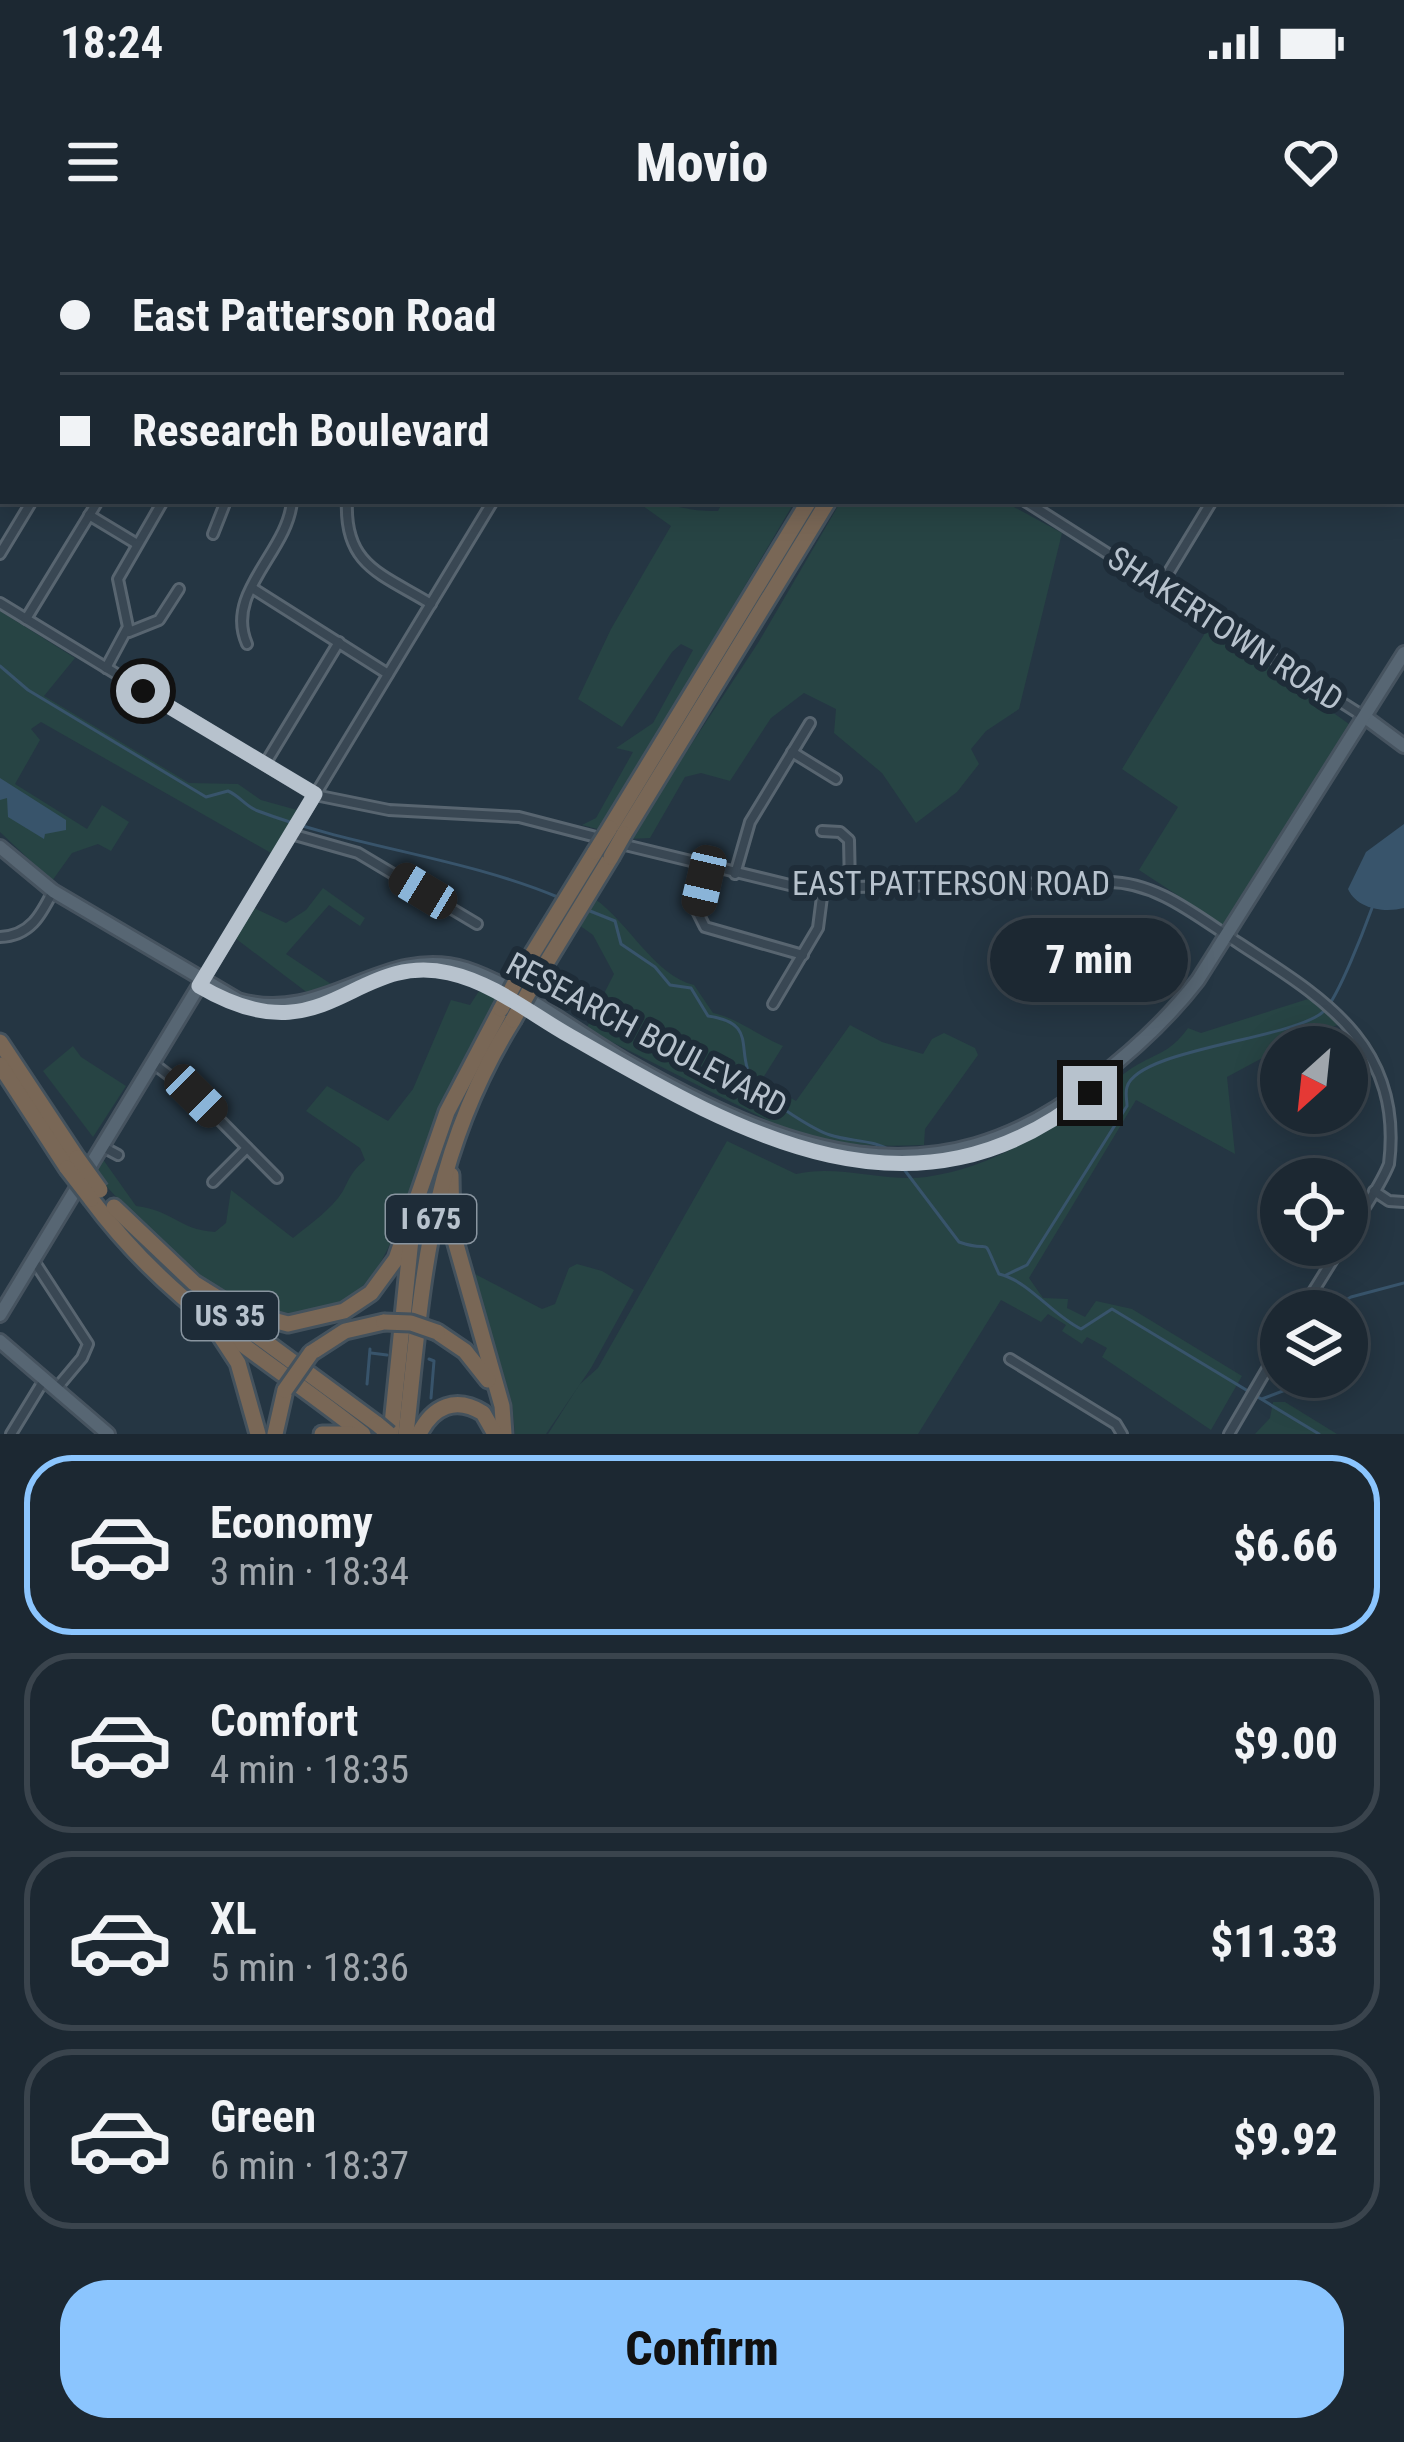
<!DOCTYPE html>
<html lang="en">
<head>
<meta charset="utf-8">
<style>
	body { margin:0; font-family:"Roboto Condensed",sans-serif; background:#25303a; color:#f1f3f6; height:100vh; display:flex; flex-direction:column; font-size:45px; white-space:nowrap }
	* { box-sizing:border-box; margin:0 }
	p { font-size:39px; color:#a0a6ac }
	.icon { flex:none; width:66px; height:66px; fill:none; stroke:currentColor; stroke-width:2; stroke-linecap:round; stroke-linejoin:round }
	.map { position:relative; height:1194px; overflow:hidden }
	.drawer { display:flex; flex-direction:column; background:#1c2832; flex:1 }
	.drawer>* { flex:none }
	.hud { position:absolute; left:0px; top:0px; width:1404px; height:264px; box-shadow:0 6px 30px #0003,0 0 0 3px #3a444d; display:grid; align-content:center; height:264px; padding:0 60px; background:#1c2832 }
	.needle { width:78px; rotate:207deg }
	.fabs { position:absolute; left:1260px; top:786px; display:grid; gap:24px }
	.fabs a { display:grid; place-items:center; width:108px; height:108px; border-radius:50%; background:#1c2832; box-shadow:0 6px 30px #0003,0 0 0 3px #3a444d; font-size:60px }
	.end { position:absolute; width:54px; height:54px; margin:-27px; border:15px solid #b7c2cd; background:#111; box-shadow:0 0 0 6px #111 }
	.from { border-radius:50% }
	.bubble { position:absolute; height:84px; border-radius:42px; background:#1c2832; box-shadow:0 6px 30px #0003,0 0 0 3px #3a444d; font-size:39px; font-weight:800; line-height:84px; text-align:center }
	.car { position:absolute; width:36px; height:72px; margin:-36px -18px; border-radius:15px; box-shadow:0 0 9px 3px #0007; background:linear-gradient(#222 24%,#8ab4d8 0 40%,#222 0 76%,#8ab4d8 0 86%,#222 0) }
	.hud b { display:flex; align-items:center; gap:42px; height:114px; font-size:45px }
	.hud b+b { border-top:3px solid #3a444d }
	.hud i { width:30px; height:30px; background:#f1f3f6 }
	ul { padding:21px 0 0; list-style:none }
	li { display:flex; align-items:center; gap:36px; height:180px; margin:0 24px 18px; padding:0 36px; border:6px solid #3a444d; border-radius:48px }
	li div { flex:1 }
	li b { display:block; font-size:45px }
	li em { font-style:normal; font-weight:800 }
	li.active { border-color:#8bc5fe }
	li>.icon { width:108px; height:108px; stroke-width:1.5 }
	.cta { display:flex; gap:24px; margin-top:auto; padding:24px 60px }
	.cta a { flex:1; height:138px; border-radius:48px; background:#8bc5fe; color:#111; font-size:48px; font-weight:800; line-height:138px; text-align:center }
	.status { display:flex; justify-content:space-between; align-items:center; height:84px; padding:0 60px; background:#1c2832; direction:ltr }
	.status svg { height:33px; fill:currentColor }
	header { display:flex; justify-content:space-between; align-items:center; height:156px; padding:0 60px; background:#1c2832; font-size:54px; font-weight:800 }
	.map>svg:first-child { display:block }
</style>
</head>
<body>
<div class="status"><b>18:24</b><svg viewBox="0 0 49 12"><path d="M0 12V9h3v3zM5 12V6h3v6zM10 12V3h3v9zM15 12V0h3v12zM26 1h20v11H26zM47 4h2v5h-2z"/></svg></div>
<header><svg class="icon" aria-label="menu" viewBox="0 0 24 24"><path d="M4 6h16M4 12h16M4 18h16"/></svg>Movio<svg class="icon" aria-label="heart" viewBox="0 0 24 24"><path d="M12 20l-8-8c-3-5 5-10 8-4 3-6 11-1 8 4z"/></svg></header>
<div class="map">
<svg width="1404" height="1194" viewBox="0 0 1404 1194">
	<rect width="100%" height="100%" fill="#253643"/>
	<g fill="#274444">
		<path d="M636,261C668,261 683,272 718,271L723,261H795L601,590L582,585L596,578L633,512L616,508L653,483L693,410L681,404L672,412L622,487L578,459L611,389L671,286Z"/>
		<polygon points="841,261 1003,261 1062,293 1019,469 986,491 971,509 979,524 957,552 916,583 882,533 834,493 836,469 804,453 771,478 730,541 701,533 685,537 650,598 629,599 758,403"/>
		<polygon points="0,371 75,418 44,456 189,543 238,544 261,560 297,570 271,613 41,482 31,489 40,500 15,544 87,589 102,565 129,582 111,611 98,604 72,613 52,641 0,592"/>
		<polygon points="1210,385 1349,484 1223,685 1139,630 1178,567 1122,529"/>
		<polygon points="323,648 365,678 360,686 329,665 286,714 334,746 313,757 235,698 254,668 286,683 306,670"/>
		<path d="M595,659C629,683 654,735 694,745L713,773C739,779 757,795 783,806L761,841L796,861L850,785L882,802L923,814L932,799L944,793L975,808L978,815L925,889L924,905C875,907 834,906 787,890L586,789L614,734L593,695L579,685Z"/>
		<path d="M479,751L496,759C469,807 443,857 424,908C409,950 398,999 372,1036C364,1047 348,1058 336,1064C246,1107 148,990 94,933L102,918L136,966C175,971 177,989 215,992L226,983L231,950L293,998C310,984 331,970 343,951C350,937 352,931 365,920L360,908L306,871L327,846L388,881L413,849L451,760L470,765Z"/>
		<path d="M1308,759L1346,782L1296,800L1227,837L1235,914L1136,860L1029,1038L1043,1058L1068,1059L1067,1068L1085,1077L1096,1061L1132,1069L1242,1136L1211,1190L1102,1117L1107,1108L1087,1097L1082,1104L1062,1091L1066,1085L1048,1074L1041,1082L1001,1060L918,1194H548L579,1145L598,1128L727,901L796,934C837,924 883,942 926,937C1007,926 1066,876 1129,830C1154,813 1169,815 1188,788L1201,793Z"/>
		<polygon points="73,806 81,817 126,846 93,897 43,831"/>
		<polygon points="577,1024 602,1031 634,1050 591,1128 546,1194 515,1194 512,1163 473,1033 542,1069 555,1064 569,1028"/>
		<polygon points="1273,1162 1285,1162 1337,1194 1255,1194 1270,1178"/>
	</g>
	<g fill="#38546b">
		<polygon points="0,538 66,580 66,590 45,594 44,599 8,577 7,558 0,560"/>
		<path d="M1404,584V668C1384,673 1357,669 1348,649L1366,612Z"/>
	</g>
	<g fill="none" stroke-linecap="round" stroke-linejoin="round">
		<g stroke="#38546b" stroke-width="3">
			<path d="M0,426L28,450L206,557L228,551C240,556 246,567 258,571C356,608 463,617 560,658"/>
			<path d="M585,669L615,681L621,704L655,727L670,745L691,748L708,776C764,784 729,815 759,849C770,862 814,890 830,895C850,902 875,899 892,912"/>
			<path d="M897,920L959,1002C996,1015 979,991 999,1034C1029,1041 1052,1075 1081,1089L1112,1069L1319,1194"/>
			<path d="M1006,1035L1027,1025L1127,866C1127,860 1125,853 1127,847C1138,808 1299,799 1325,770C1339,755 1364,690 1372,668"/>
			<polyline points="1327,1071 1351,1057 1404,1043"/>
			<polyline points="371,1113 387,1115"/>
			<polyline points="429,1119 434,1121 431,1158"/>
			<polyline points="367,1144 370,1109"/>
			<polyline points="1262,1159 1296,1146 1299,1137"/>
		</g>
		<g stroke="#586570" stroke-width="14">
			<g id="minor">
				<polyline points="24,0 29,3"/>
				<polyline points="849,0 850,3"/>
				<polyline points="1253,0 1254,3"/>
				<polyline points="1367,0 1368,3"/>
				<polyline points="172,3 172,0"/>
				<polyline points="650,3 652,0"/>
				<polyline points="1057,3 1058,0"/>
				<polyline points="1401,16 1404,15"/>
				<polyline points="0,78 3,73"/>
				<polyline points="1401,109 1404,109"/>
				<polyline points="1401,145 1404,146"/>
				<polyline points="0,158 3,160"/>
				<polyline points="0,198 3,193"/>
				<polyline points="1401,234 1404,235"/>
				<polyline points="1401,251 1404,241"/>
				<polyline points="1401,258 1404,259"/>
				<path d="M347,261C344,326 382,334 431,364"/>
				<polyline points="1025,261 1363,476"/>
				<polyline points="89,275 137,304"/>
				<polyline points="213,294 226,261"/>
				<polyline points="0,314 32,261"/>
				<polyline points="1161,345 1212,261"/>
				<polyline points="252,348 388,434"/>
				<polyline points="0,363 315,555 389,570 519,577 600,598"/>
				<polyline points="26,379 98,261"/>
				<polyline points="129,392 159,380 179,349"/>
				<path d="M247,404C224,352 288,312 292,261"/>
				<polyline points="106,428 128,387 118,339 163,261"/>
				<polyline points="792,512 836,539"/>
				<polyline points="265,524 339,402"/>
				<polyline points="822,591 840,592 849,600 850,648"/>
				<polyline points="291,594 358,613 477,684"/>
				<path d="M621,604L802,648L1108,642C1158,642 1199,678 1240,704C1319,756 1404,803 1389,924C1379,949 1361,972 1347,996"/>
				<polyline points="707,627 697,671 705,687 803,715"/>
				<polyline points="735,634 750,582 810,483"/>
				<path d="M0,697C30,696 41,675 53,651"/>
				<polyline points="203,740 493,261"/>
				<polyline points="773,764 818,688 823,649"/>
				<polyline points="154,824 196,856 277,938"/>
				<polyline points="103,907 118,915"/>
				<polyline points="213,942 247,908"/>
				<polyline points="1374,951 1389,961 1404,962"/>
				<polyline points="34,1021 88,1104 82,1118 56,1149"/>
				<polyline points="1301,1071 1342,1005"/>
				<polyline points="1010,1119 1116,1184 1122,1194"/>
				<polyline points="11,1194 44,1140"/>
				<polyline points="1229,1194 1281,1105"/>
			</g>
		</g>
		<g stroke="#46535f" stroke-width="18">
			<g id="major">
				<polyline points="1365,477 1404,506"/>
				<path d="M0,607L53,651L238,760C325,786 382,703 466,729C518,746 576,792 624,820C785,912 933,970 1094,841C1133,811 1168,779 1198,740L1404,413"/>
				<polyline points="0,1075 202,741"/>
				<polyline points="0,1101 108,1194"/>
			</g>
		</g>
		<g stroke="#44525d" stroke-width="21">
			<g id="highway">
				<polyline points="967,3 969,0"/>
				<polyline points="985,3 987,0"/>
				<polyline points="610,588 809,261"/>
				<polyline points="624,594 828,261"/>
				<polyline points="517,739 595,612"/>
				<polyline points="531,748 611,617"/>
				<polyline points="0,802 77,918"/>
				<polyline points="0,825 67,928"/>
				<polyline points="451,935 452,990 502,1166 504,1194"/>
				<path d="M91,959C171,1067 261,1113 363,1194"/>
				<polyline points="114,967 194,1043 239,1071 288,1084 344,1071 371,1053 396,1019 447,872 501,769"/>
				<polyline points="225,1072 377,1184"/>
				<polyline points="437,1092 465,1111 488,1140"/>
				<polyline points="219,1094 238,1123 258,1194"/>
				<polyline points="311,1113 345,1091 384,1082"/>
				<polyline points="275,1194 285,1150"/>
				<polyline points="322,1194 350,1194"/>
				<polyline points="391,1194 411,999"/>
				<path d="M406,1194C423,1039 428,917 513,780"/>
				<path d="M419,1194C433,1166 456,1156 483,1173L495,1194"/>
			</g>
		</g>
		<use href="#minor" stroke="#394753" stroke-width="8"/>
		<use href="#major" stroke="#576673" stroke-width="12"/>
		<use href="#highway" stroke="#796756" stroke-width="15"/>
		<g stroke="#44525d" stroke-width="21" stroke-linecap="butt">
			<g id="highway-bridge">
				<polyline points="595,612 610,588"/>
				<polyline points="611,617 624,594"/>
				<polyline points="501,769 517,739"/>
				<polyline points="513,780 531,748"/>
				<polyline points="77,918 100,950"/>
				<polyline points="67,928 91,959"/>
				<polyline points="384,1082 411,1083 437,1092"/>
				<polyline points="285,1150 311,1113"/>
				<polyline points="377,1184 389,1194"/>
			</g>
		</g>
		<use href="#highway-bridge" stroke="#796756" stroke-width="15"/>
	</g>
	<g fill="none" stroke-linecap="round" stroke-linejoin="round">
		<path stroke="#b7c2cd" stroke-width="15" d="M143,451L315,554L199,746C326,821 352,711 449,733C494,743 531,774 570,796C739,893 912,996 1090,853"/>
	</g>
	<g text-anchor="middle" stroke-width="12" stroke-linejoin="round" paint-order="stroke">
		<g fill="#1e2c38" stroke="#8995a0" stroke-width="3">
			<rect x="386" y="955" width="90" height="48" rx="9"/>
			<rect x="182" y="1052" width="96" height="48" rx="9"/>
		</g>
		<g font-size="30" font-weight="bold" fill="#b7c2cd">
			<text x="431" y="989">I 675</text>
			<text x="230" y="1086">US 35</text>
		</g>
		<g font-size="33" fill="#b7c2cd" stroke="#1e2c38">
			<text transform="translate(1226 388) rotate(33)" y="12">SHAKERTOWN ROAD</text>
			<text x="951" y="655">EAST PATTERSON ROAD</text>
			<text transform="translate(647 794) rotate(28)" y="12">RESEARCH BOULEVARD</text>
		</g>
	</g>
</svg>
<div class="fabs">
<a><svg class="needle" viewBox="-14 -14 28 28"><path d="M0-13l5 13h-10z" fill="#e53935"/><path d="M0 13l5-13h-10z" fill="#a0a6ac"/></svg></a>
<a><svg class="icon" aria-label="locate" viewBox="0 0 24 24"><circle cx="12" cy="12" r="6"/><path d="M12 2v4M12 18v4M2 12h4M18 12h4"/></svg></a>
<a><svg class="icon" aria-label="layers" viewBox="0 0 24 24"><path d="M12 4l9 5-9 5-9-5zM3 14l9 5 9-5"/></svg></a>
</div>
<i class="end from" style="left:143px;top:451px"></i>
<i class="end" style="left:1090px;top:853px"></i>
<div class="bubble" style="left:990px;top:678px;width:198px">7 min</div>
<i class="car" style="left:704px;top:641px;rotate:193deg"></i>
<i class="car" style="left:423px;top:651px;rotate:301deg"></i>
<i class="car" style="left:196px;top:856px;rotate:135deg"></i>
<div class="hud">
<b><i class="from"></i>East Patterson Road</b>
<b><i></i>Research Boulevard</b>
</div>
</div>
<section class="drawer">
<ul>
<li class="active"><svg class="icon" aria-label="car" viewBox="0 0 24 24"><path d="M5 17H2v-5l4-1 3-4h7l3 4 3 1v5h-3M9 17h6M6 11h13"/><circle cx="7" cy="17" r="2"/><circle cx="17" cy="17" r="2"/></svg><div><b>Economy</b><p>3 min · 18:34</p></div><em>$6.66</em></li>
<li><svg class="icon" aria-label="car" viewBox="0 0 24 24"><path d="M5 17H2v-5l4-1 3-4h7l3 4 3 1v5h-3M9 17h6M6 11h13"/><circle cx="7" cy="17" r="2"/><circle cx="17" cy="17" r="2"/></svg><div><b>Comfort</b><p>4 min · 18:35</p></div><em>$9.00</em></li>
<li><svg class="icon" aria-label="car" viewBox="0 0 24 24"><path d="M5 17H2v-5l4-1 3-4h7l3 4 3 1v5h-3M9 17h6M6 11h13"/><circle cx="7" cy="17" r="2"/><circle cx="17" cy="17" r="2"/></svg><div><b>XL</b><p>5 min · 18:36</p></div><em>$11.33</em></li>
<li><svg class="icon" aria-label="car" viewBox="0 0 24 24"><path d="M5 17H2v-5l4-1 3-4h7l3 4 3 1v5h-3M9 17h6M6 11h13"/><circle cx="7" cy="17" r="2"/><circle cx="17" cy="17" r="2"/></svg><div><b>Green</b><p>6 min · 18:37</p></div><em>$9.92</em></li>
</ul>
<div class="cta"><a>Confirm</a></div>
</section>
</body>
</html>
